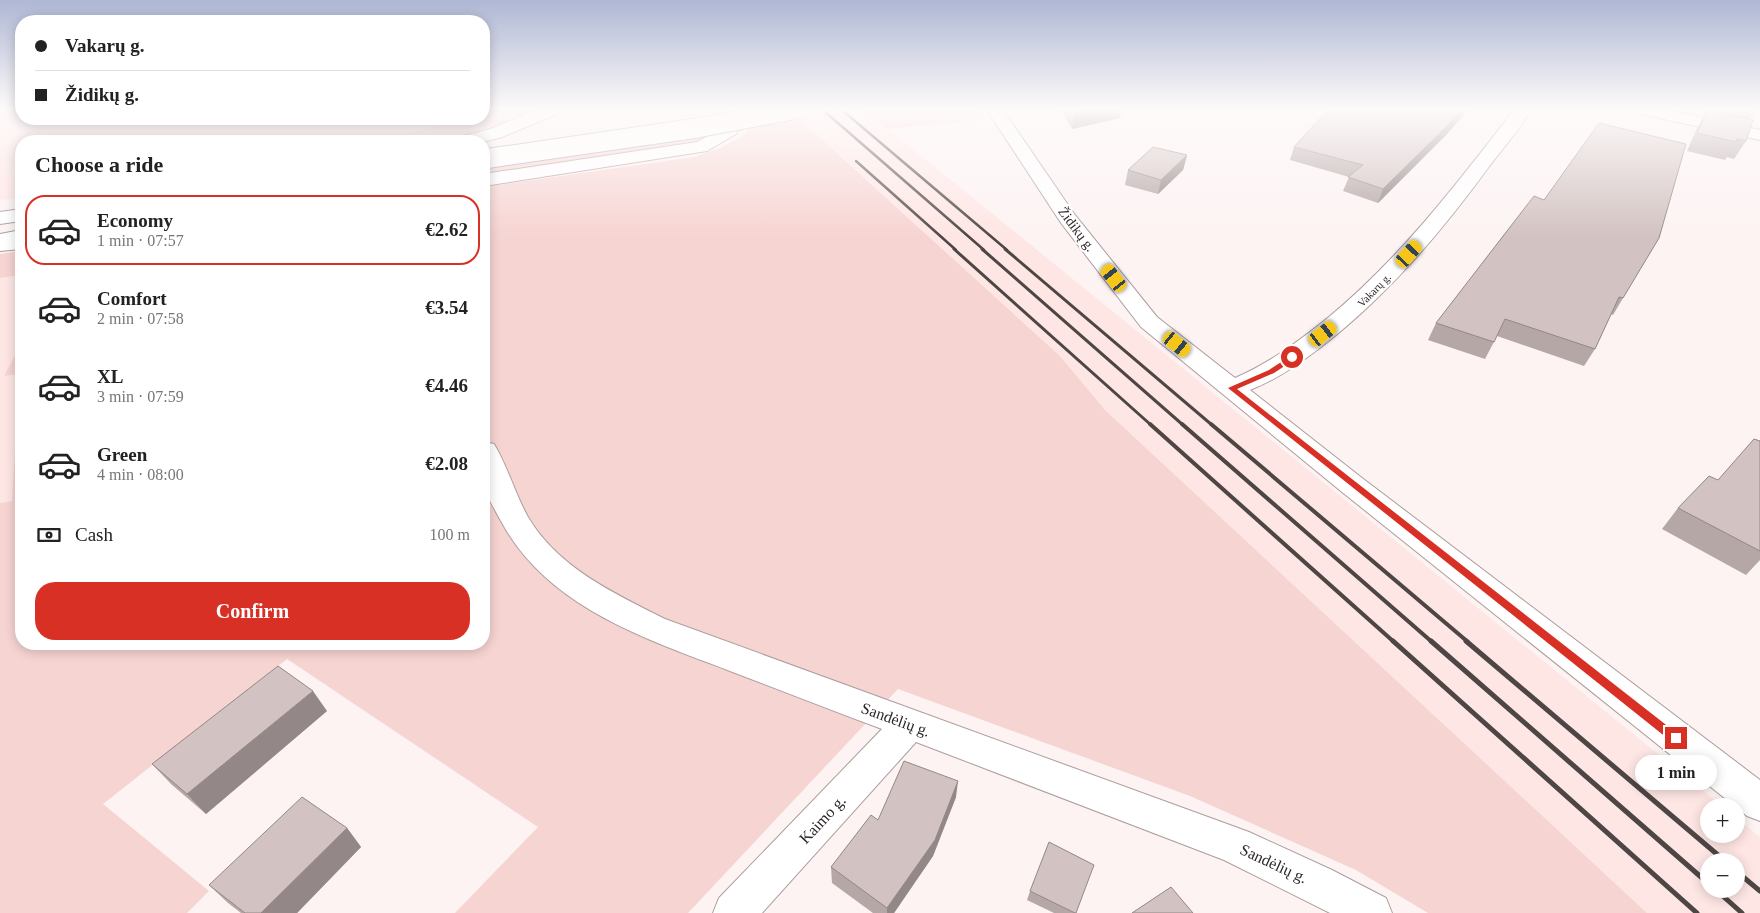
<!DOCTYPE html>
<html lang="en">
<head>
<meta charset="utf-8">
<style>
	body { margin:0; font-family:Georgia,serif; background:#f2f2f2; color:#222; height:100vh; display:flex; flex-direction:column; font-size:19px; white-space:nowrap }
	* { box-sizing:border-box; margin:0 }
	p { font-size:16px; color:#767676 }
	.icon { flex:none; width:28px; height:28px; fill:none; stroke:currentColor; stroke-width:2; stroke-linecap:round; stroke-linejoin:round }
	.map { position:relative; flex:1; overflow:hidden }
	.drawer { position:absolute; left:15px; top:135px; width:475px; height:515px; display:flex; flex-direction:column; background:#fff; border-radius:20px; box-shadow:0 2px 12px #0003 }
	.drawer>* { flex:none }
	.top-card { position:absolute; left:15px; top:15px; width:475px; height:110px; border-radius:20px; box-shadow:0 2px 12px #0003; display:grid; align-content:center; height:110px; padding:0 20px; background:#fff }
	.buttons { position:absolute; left:1700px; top:798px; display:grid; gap:10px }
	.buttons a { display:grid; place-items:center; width:45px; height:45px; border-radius:50%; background:#fff; box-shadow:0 2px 12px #0003; font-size:25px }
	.end { position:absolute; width:22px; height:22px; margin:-11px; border:6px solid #d93025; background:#fff; box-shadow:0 0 0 2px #fff }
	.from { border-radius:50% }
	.bubble { position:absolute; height:35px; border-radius:18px; background:#fff; box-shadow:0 2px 12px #0003; font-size:16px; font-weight:600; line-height:35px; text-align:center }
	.car { position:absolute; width:15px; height:30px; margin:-15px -8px; border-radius:6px; box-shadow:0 0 4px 1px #0007; background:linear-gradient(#f5c518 24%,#345 0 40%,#f5c518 0 76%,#345 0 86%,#f5c518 0) }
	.top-card b { display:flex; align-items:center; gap:18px; height:48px; font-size:19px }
	.top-card b+b { border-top:1px solid #e0e0e0 }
	.top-card i { width:12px; height:12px; background:#222 }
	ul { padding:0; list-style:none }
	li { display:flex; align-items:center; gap:15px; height:70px; margin:0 10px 8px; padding:0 10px; border:2px solid transparent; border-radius:20px }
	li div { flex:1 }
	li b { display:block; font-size:19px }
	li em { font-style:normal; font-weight:600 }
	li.selected { border-color:#d93025 }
	li>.icon { width:45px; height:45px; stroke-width:1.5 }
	h2 { padding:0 20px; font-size:22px; line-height:60px }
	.pay { display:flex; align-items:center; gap:12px; height:55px; padding:0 20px; font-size:19px }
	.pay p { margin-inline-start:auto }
	.button { display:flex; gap:10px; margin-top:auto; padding:10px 20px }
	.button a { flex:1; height:58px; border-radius:20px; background:#d93025; color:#fff; font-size:20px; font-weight:600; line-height:58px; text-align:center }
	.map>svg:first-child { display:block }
</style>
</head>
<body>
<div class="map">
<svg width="1760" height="913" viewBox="0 0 1760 913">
	<rect width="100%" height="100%" fill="#fdf3f3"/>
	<g fill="#fee6e4" fill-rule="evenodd">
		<polygon points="0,110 21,110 21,119 461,119 415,132 366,141 21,141 21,197 0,200"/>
		<path d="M832,110H862L888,129L1722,806H1709V834H1736V818L1760,837V913H1647L1105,410L1060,356L797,117ZM1709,861H1736V889H1709Z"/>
		<polygon points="21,275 21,344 4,376 19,374 12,501 0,503 0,278"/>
	</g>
	<g fill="#f6d4d2">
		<polygon points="495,110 538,110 486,130 440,141 366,141 415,132 461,119 484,119 484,113"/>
		<polygon points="862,110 980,110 986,119 888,129"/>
		<polygon points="797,117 1060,356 1105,410 1647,913 1428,913 1356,870 1190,796 898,689 688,913 455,913 538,827 287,659 103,804 209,891 187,913 0,913 0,503 12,501 19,374 4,376 21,344 21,644 484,644 484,187 694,157 720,148 741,137 755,125"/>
		<polygon points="713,133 700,140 672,147 484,175 484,167"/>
		<polygon points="21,251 21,275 0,278 0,254"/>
	</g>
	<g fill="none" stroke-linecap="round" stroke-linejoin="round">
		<g stroke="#ac9d9c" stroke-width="2">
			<g id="minor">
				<polygon points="537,110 560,110 557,114 502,137 484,142 457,141 460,137 490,129"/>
				<polygon points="733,110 749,110 751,114 736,134 707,151 484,186 484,174 697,142 719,130 733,114"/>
				<path d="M987,110H1003L1075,215L1157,317L1235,378C1268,364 1296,343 1324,321C1398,261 1456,185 1514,110H1530C1520,130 1502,149 1488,168C1440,234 1386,297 1321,347C1299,364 1276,380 1250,390L1362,478L1760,780V821L1747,816L1342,492L1141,327L1061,223Z"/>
				<polygon points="1638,110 1668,110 1760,130 1760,140 1641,114"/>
				<polygon points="21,237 21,249 0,251 0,239"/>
				<path d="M484,442L494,444C508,467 515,494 528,517C557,567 615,594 665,619L1249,832L1332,870L1386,898L1392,913H1330L1224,860L916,742L762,913H713L719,898L882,729C831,710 780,690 730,671C644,638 547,607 501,521C495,510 486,496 484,483C481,471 483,454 484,442Z"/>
			</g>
		</g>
		<g stroke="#ac9d9c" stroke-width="2">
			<g id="major">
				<polygon points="21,209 21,221 0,224 0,212"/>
				<polygon points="21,230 21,242 0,246 0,234"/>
			</g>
		</g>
		<polyline stroke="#9f9796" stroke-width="2" stroke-dasharray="2.5 2.5" stroke-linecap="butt" points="414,141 438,137"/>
		<use href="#minor" fill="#fff" fill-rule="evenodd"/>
		<use href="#major" fill="#fff" fill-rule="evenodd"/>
		<g stroke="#4d4645" stroke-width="2.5">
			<polyline points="823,110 984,250"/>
			<polyline points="842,110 1007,250"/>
			<polyline points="856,161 956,250"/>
		</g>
		<g stroke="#4d4645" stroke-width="3">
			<polyline points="954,249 1151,425"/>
			<polyline points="982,249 1183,425"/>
			<polyline points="1005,249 1212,425"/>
		</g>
		<g stroke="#4d4645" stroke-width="4">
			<polyline points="1150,424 1394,642"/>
			<polyline points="1182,424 1432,642"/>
			<polyline points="1211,424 1468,642"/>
		</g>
		<g stroke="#4d4645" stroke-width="5">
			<polyline points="1393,641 1697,913"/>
			<polyline points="1431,641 1709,884"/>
			<polyline points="1466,641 1725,861"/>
			<polyline points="1736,871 1760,891"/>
			<polyline points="1715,889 1742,913"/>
		</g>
		<g stroke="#ac9d9c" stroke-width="21" stroke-linecap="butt">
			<polyline id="major-bridge" points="484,159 697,128 793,110"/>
		</g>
		<use href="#major-bridge" stroke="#fff" stroke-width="19"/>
	</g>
	<g fill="#b5a7a6">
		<polygon points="1055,110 1121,110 1120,118 1072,129 1064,115"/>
		<polygon points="1350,110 1468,110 1446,135 1378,203 1343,191 1349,177 1290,160 1294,147"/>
		<polygon points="1705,110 1756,110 1749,120 1746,141 1734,159 1727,157 1725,160 1687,151 1697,128 1704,116 1703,116"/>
		<polygon points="1187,155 1183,170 1158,194 1125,185 1128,170"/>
		<polygon points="1544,200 1623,298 1613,315 1611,314 1595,349 1584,366 1497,336 1485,359 1428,340 1436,323"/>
		<polygon points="1760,441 1760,560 1746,575 1662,529 1678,508 1718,480"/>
		<polygon points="327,711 206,814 171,784 152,764"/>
		<polygon points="956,797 933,856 894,913 873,913 832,883 831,867 878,820"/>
		<polygon points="347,828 361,847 297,913 241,913 228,903 209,885"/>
		<polygon points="1030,891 1077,913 1054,913 1027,900"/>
	</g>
	<g fill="#938887">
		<polygon points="1082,110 1121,110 1120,118 1072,129 1074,111"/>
		<polygon points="1462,110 1468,110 1446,135 1378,203 1383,189"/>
		<polygon points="1187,155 1183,170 1158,194 1161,180"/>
		<polygon points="313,691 327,711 206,814 187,794"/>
		<polygon points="958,781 956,797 933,856 894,913 887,913 887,908"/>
		<polygon points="347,828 361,847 297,913 261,913"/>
	</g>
	<g fill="#d2c2c1" stroke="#938887">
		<polygon points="1328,110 1345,110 1349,111 1350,110 1462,110 1451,122 1383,189 1348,177 1363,165 1294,147"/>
		<polygon points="1707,111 1753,120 1746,141 1737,139 1736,142 1697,133"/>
		<polygon points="1599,123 1686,144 1659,238 1623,298 1619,297 1595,349 1505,319 1494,342 1436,323 1534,196 1544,200"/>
		<polygon points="1153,147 1187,155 1161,180 1128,170"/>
		<polygon points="1754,439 1760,441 1760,551 1678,508 1709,476 1718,480"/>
		<polygon points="278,666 313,691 187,794 152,764"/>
		<polygon points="904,761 958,781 935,840 887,908 831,867 871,815 878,820"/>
		<polygon points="302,797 347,828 261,913 245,913 209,885"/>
		<polygon points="1049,842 1094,865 1076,913 1075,913 1030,891"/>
		<polygon points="1171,887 1193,913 1132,913"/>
	</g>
	<linearGradient id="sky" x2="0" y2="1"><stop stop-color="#aeb7d4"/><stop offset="0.46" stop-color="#fefafa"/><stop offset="1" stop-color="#fefafa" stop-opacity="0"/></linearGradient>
	<rect width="1760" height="237" fill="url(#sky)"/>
	<polygon fill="#d93025" points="1292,355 1296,357 1295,359 1274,373 1237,389 1679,735 1681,738 1679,742 1672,742 1228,388 1269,370"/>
	<g text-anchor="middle" stroke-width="4" stroke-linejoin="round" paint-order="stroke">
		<g font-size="11" fill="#2e2827" stroke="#fff">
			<text transform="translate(1374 290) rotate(-45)" y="4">Vakarų g.</text>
		</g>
		<g font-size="14" fill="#2e2827" stroke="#fff">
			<text transform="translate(1077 229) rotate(53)" y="5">Židikų g.</text>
		</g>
		<g font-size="16" fill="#2e2827" stroke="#fff">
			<text transform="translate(896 719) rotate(20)" y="6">Sandėlių g.</text>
			<text transform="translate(822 819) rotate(-47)" y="6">Kaimo g.</text>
			<text transform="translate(1274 863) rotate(25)" y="6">Sandėlių g.</text>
		</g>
	</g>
</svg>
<div class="buttons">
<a>+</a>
<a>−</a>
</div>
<i class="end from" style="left:1292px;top:357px"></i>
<i class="end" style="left:1676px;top:738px"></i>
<div class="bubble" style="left:1635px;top:755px;width:82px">1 min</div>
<i class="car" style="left:1409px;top:254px;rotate:42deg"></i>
<i class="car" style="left:1114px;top:278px;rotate:322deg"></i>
<i class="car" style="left:1323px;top:334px;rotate:52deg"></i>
<i class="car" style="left:1177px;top:344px;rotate:129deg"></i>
<div class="top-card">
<b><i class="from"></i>Vakarų g.</b>
<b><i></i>Židikų g.</b>
</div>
<section class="drawer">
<h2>Choose a ride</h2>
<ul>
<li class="selected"><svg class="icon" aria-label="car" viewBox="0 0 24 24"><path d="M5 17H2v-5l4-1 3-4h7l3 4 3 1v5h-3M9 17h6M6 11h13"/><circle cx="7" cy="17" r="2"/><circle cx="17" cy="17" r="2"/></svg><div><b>Economy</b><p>1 min · 07:57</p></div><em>€2.62</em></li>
<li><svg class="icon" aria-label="car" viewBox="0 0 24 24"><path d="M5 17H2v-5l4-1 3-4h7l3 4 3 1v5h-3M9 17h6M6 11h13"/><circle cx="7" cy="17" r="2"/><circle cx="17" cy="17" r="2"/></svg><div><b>Comfort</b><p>2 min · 07:58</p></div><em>€3.54</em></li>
<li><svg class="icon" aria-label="car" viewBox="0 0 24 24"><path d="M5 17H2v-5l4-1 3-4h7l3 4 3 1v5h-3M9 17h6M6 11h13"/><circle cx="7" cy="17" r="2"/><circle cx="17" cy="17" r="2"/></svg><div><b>XL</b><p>3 min · 07:59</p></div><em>€4.46</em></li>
<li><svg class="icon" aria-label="car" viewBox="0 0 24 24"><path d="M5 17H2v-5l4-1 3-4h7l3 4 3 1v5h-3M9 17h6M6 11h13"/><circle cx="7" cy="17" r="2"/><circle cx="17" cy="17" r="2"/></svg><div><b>Green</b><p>4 min · 08:00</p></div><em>€2.08</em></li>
</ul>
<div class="pay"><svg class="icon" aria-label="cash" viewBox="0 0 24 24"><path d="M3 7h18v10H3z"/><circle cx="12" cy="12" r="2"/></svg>Cash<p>100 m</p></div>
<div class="button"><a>Confirm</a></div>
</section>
</div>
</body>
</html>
